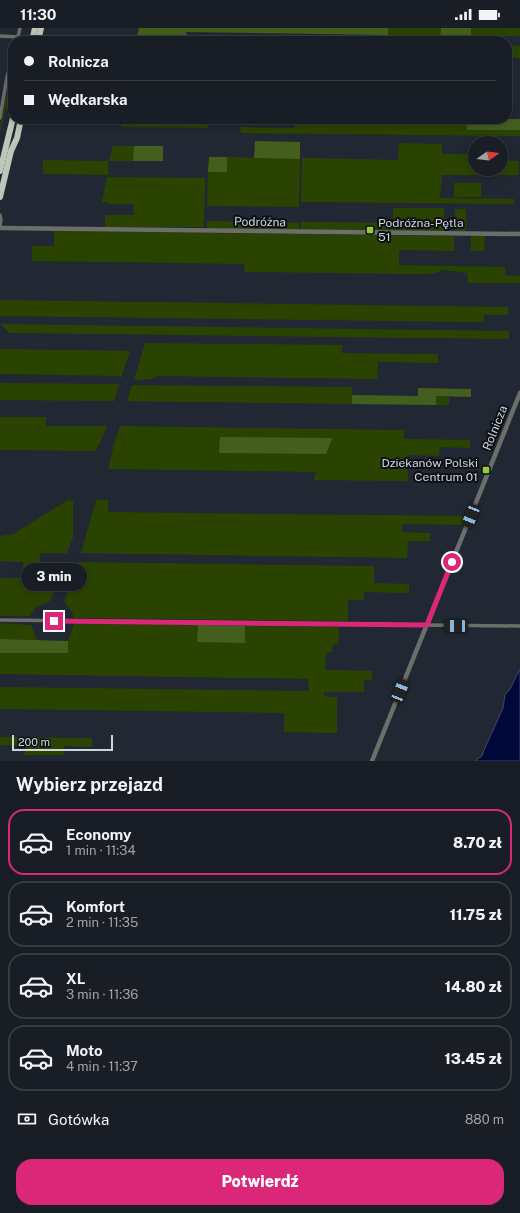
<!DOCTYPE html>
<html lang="pl">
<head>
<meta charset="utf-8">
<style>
	body { margin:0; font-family:"Public Sans",sans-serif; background:#262b32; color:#f1f3f6; height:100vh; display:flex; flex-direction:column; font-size:15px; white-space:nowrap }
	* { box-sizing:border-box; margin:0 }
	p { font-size:13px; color:#9fa2a7 }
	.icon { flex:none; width:22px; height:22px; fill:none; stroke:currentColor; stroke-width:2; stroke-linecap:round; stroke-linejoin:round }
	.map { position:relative; height:733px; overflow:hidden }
	.details { display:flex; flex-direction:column; background:#191e26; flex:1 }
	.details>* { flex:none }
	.banner { position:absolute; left:8px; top:8px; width:504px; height:88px; border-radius:16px; box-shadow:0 2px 10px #0003,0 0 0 1px #373c43; display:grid; align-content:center; height:88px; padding:0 16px; background:#191e26 }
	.needle { width:26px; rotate:76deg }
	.fabs { position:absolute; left:468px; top:108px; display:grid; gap:8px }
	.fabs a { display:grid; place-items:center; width:40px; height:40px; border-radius:50%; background:#191e26; box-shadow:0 2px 10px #0003,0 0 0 1px #373c43; font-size:20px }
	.scale { position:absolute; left:12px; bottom:10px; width:101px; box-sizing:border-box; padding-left:4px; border:2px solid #cfd4db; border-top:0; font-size:11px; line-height:14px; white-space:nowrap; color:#cfd4db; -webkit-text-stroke:3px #0d1016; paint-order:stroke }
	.end { position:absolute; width:18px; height:18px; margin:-9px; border:5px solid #db2777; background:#fff; box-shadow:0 0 0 2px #fff }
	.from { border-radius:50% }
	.bubble { position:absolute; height:28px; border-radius:14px; background:#191e26; box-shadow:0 2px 10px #0003,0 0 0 1px #373c43; font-size:13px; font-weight:800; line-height:28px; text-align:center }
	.car { position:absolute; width:12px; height:24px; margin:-12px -6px; border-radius:5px; box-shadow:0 0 3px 1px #0007; background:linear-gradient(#222 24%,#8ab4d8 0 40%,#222 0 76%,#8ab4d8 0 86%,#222 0) }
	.banner b { display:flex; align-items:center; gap:14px; height:38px; font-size:15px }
	.banner b+b { border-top:1px solid #373c43 }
	.banner i { width:10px; height:10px; background:#f1f3f6 }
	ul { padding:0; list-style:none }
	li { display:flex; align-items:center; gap:12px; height:66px; margin:0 8px 6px; padding:0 8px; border:2px solid #373c43; border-radius:16px }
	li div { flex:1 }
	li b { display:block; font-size:15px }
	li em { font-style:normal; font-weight:800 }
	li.selected { border-color:#db2777 }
	li>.icon { width:36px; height:36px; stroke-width:1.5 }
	h2 { padding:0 16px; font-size:18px; line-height:48px }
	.pay { display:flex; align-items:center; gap:10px; height:44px; padding:0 16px; font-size:15px }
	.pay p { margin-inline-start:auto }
	.button { display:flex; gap:8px; margin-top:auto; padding:8px 16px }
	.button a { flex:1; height:46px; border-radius:16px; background:#db2777; color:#fff; font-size:16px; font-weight:800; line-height:46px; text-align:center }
	.status { display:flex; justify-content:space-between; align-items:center; height:28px; padding:0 20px; background:#191e26; direction:ltr }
	.status svg { height:11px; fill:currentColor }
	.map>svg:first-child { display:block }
</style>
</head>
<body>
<div class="status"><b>11:30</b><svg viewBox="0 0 49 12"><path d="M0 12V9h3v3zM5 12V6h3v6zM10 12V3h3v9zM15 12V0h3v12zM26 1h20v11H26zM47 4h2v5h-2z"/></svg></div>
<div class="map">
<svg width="520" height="733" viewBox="0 0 520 733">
	<rect width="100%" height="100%" fill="#212833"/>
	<g fill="#2b4300">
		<polygon points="388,0 441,0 440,8 388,7"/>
		<rect x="471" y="0" width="49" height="8"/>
		<polygon points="81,10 133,11 133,13 81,13"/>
		<polygon points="507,17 520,18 520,30 507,30"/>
		<polygon points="11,47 13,48 12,54 0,105 0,98"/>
		<polygon points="123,91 159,91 159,92 208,93 208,100 121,99"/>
		<polygon points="295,91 467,91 467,102 520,102 520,108 241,105 240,99 295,100"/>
		<polygon points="399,115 442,116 442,126 475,126 475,141 501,141 501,132 519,133 518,147 442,147 440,170 514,171 514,176 301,174 302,130 398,132"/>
		<polygon points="113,118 134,118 133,133 109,133"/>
		<polygon points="227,129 300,131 299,179 207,178 208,144 226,144"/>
		<polygon points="43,132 108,133 108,147 43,146"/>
		<polygon points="107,149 205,150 204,199 105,199 105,187 134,187 133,176 107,176 107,174 102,174"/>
		<rect x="454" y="155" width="27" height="14"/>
		<polygon points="393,180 444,180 444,203 301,202 301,194 393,195"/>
		<rect x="455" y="181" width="11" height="22"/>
		<polygon points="207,193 299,195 300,202 207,201"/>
		<polygon points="54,203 454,208 454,223 399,222 399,237 505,239 505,247 520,248 520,255 468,255 467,245 444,242 435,245 424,246 245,244 244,236 32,233 32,218 54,218"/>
		<polygon points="471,208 485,208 484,223 471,223"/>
		<polygon points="0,272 508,279 508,287 484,287 483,294 0,288"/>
		<polygon points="0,296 509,303 509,311 10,305"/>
		<polygon points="145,315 342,317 342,325 438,326 438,335 378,334 377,351 157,348 152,351 134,352"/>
		<polygon points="0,321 130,323 121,350 119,348 0,346"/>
		<polygon points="0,355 119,356 114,373 0,372"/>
		<polygon points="132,357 352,359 352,376 127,373"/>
		<polygon points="436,368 449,369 449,377 436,377"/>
		<polygon points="0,389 46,389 46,398 107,398 100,415 95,423 0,422"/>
		<polygon points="120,398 404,402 404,411 470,412 470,420 440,419 439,428 407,427 408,453 314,452 316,444 108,441 114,416"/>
		<polygon points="68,472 73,473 73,509 67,525 40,525 40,534 64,534 56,560 50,573 36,579 30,588 0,588 0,550 22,550 23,534 0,533 0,508 13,506"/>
		<polygon points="96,472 108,472 108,484 467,488 464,497 402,496 402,504 430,505 430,513 408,513 407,530 81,525"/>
		<polygon points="78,534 374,538 374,555 409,556 409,565 364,564 364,572 348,572 348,593 74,590 71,582 64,574"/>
		<polygon points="0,595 31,597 37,612 0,611"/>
		<polygon points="74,596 198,597 197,614 245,614 245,598 339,599 338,616 333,616 332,624 326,625 325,642 372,643 372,652 364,652 364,664 324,664 324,668 337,669 337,705 284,704 284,685 0,681 0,659 309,663 308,651 0,646 0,625 68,625 68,613"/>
		<polygon points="0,709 92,710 92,719 64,718 64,727 24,727 25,718 0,717"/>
	</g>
	<g fill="#445f1d">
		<polygon points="139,0 388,0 388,7 186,4 188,12 136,11"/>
		<polygon points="441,0 471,0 471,8 440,8"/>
		<polygon points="427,91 520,91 520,102 467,102 467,91"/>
		<polygon points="255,113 300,114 300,131 254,130"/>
		<polygon points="134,118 163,118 163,133 133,133"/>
		<polygon points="209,129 227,129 227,144 208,144"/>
		<polygon points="418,360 471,361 471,369 436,368 436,377 352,376 352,367 418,368"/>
		<polygon points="220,409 332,410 326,426 219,425"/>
		<polygon points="198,597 245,598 245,615 197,614"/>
		<polygon points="0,611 68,613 68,625 0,625"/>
	</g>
	<polygon fill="#000839" stroke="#3e456a" points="520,641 520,733 475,733 482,728 484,722 495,698 503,680 505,667 510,661"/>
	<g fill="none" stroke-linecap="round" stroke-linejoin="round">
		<g stroke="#6c6f69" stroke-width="3.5">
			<polyline points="0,8 18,9"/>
			<polyline points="17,13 20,0"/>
			<polyline points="0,90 7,49 13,28"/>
			<polyline points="0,187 1,192 0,198"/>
			<polyline points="0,592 520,598"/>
		</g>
		<g stroke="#6c6f69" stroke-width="4.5">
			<polyline points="0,200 520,206"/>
			<polyline points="372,733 520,365"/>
		</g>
		<g stroke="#bec6b7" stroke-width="6">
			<polyline points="32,13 35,0"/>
			<polyline points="38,13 41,0"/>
			<polyline points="0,143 13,90"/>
			<polyline points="0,169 11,123 17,110 21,91"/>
		</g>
	</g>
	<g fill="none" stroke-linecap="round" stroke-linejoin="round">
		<polyline stroke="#db2777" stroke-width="5" points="54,593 427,597 452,534"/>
	</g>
	<g fill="#93cc3d" stroke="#0d1016" stroke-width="1.5">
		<rect x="366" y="198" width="8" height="8" rx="2"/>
		<rect x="482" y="438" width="8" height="8" rx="2"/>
	</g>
	<g text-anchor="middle" stroke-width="4" stroke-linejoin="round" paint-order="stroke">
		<g font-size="12" fill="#cfd4db" stroke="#0d1016">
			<text transform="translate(260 194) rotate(1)" y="4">Podróżna</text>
			<text transform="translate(495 400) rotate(-68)" y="4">Rolnicza</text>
		</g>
		<g font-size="12" fill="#cfd4db" stroke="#0d1016" text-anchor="start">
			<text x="378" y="199">Podróżna-Pętla<tspan x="378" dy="14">51</tspan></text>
			<text x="478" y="439" text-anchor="end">Dziekanów Polski<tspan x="478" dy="14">Centrum 01</tspan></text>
		</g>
	</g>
</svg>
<div class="fabs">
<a><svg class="needle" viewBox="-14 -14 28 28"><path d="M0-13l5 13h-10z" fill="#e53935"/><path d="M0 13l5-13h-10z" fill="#9fa2a7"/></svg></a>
</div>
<div class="scale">200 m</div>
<i class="end from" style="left:452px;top:534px"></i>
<i class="end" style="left:54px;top:593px"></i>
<div class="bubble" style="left:21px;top:535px;width:66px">3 min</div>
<i class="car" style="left:471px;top:488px;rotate:202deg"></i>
<i class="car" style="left:456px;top:598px;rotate:271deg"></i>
<i class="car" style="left:400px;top:663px;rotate:22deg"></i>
<div class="banner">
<b><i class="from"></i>Rolnicza</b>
<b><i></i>Wędkarska</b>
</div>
</div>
<section class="details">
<h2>Wybierz przejazd</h2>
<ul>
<li class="selected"><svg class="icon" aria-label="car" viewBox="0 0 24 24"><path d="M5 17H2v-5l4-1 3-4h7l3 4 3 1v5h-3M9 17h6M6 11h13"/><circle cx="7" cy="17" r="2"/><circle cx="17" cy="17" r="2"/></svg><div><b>Economy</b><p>1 min · 11:34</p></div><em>8.70 zł</em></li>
<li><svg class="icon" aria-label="car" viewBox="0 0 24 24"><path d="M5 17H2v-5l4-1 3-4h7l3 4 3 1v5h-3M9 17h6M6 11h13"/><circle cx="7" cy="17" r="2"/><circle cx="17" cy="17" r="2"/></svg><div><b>Komfort</b><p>2 min · 11:35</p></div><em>11.75 zł</em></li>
<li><svg class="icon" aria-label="car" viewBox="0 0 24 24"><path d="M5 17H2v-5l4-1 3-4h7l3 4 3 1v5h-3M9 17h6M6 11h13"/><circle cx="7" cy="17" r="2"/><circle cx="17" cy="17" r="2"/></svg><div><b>XL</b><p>3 min · 11:36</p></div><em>14.80 zł</em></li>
<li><svg class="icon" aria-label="car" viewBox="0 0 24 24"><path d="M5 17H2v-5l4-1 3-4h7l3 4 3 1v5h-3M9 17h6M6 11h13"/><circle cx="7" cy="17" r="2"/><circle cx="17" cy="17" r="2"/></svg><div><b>Moto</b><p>4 min · 11:37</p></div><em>13.45 zł</em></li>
</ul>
<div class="pay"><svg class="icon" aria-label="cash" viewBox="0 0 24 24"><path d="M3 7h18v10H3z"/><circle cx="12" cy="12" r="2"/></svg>Gotówka<p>880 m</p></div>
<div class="button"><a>Potwierdź</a></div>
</section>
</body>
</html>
